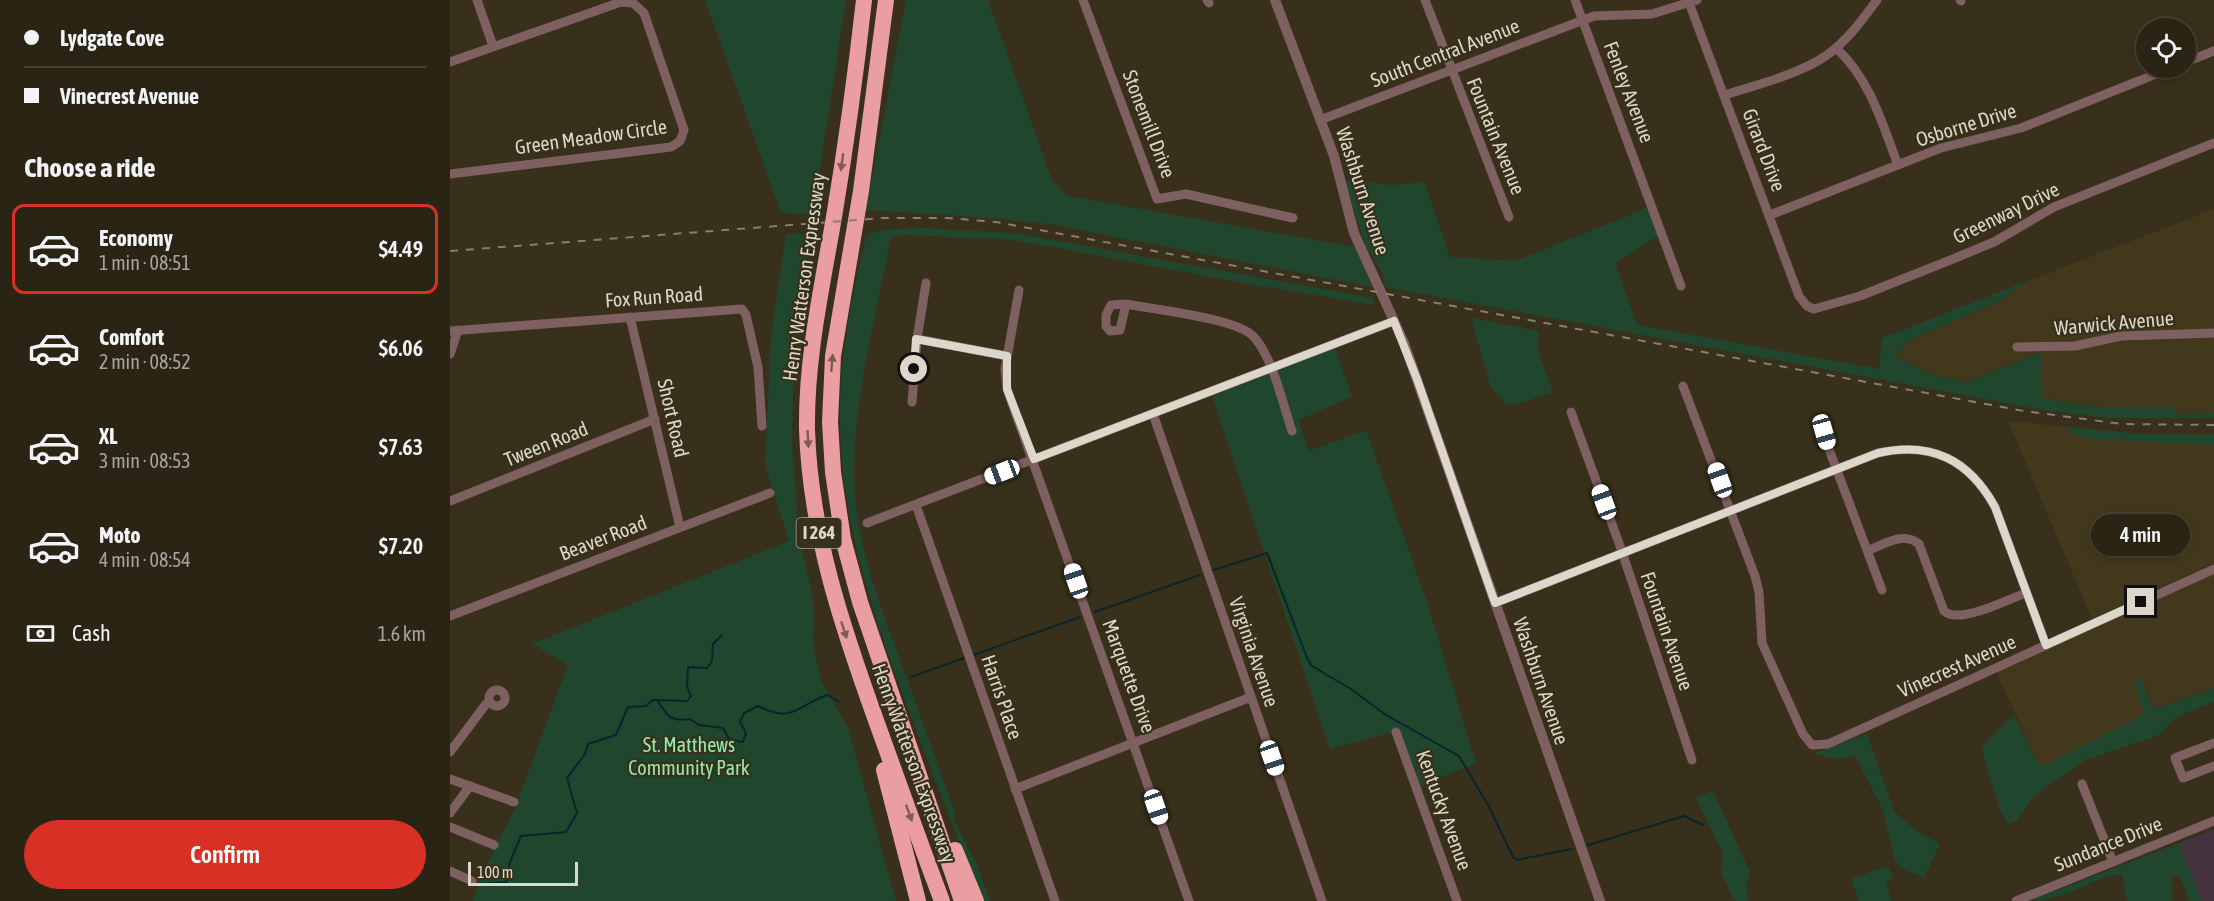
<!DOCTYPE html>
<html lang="en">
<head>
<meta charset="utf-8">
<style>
	body { margin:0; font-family:"Asap Condensed",sans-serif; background:#322c1d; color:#f1f3f6; height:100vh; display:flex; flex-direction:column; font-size:22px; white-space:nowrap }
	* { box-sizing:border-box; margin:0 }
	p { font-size:20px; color:#a5a4a0 }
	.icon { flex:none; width:33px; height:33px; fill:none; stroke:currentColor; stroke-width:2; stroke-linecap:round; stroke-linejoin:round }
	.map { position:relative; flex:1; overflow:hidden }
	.drawer { display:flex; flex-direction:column; background:#2a2414; width:450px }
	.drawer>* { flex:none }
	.banner { display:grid; align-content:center; height:132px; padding:0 24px; background:#2a2414 }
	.fabs { position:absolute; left:1686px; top:18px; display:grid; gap:12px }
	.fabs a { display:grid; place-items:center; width:60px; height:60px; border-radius:50%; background:#2a2414; box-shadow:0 3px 9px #0003,0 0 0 2px #464134; font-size:30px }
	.scale { position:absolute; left:18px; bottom:15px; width:110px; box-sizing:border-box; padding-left:6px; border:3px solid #dcd7ca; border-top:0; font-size:16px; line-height:21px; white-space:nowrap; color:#dcd7ca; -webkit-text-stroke:4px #38301a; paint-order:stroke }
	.end { position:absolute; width:27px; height:27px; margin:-14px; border:8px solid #dcd7ca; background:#111; box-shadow:0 0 0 3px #111 }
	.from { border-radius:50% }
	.bubble { position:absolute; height:42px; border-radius:21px; background:#2a2414; box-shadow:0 3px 9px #0003,0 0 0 2px #464134; font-size:20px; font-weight:600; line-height:42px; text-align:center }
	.car { position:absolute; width:18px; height:36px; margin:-18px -9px; border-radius:8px; box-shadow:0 0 4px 2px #0007; background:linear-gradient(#fff 24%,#345 0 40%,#fff 0 76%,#345 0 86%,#fff 0) }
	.banner b { display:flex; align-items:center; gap:21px; height:57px; font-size:22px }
	.banner b+b { border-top:2px solid #464134 }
	.banner i { width:15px; height:15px; background:#f1f3f6 }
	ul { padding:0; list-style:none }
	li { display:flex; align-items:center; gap:18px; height:90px; margin:0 12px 9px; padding:0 12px; border:3px solid transparent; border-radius:12px }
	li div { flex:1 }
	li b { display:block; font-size:22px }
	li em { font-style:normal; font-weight:600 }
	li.active { border-color:#d93025 }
	li>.icon { width:54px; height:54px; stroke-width:1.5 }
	h2 { padding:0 24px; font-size:27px; line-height:72px }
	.pay { display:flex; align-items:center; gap:15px; height:66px; padding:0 24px; font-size:22px }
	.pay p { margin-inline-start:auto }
	.button { display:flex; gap:12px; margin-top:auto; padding:12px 24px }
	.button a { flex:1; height:69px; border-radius:36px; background:#d93025; color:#fff; font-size:24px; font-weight:600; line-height:69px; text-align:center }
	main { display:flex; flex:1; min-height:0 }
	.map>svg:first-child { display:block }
</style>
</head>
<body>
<main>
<section class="drawer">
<div class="banner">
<b><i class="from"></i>Lydgate Cove</b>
<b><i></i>Vinecrest Avenue</b>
</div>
<h2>Choose a ride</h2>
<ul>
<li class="active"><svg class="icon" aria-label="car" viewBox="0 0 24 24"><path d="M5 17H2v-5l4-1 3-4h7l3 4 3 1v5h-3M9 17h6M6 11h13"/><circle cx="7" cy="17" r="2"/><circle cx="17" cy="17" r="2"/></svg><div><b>Economy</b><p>1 min · 08:51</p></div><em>$4.49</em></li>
<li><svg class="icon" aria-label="car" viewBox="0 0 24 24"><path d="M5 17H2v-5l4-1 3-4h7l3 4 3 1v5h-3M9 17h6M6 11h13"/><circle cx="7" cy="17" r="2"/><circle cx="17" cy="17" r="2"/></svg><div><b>Comfort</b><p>2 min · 08:52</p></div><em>$6.06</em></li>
<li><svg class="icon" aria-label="car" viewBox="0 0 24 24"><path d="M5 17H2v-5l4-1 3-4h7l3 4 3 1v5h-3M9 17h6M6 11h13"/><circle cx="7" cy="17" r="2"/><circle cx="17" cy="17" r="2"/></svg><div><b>XL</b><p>3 min · 08:53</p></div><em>$7.63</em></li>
<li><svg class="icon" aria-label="car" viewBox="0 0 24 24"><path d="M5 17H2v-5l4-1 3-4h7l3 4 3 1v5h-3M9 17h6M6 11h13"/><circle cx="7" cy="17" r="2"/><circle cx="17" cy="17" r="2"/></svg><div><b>Moto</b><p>4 min · 08:54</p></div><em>$7.20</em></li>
</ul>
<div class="pay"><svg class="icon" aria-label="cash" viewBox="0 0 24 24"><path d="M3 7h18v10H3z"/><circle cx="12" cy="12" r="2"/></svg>Cash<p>1.6 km</p></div>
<div class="button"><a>Confirm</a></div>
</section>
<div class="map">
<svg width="1764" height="901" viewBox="0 0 1764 901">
	<rect width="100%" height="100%" fill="#38301a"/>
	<g fill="#42381c">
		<polygon points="1764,209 1764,413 1725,414 1724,408 1654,408 1591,398 1591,352 1517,382 1479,374 1445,356 1459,340 1550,301 1580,280"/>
		<polygon points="1558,421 1618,427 1619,432 1764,445 1764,563 1642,619"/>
		<polygon points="1764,572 1764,688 1704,709 1695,685 1684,684 1695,714 1596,766 1588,763 1546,671"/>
	</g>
	<polygon fill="#44323c" points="1764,829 1764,901 1752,901 1729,843"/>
	<g fill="#20472e">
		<polygon points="255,0 396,0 363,214 331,213"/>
		<polygon points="456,0 538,0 602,180 618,196 905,247 922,287 599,224 542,218 416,210"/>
		<polygon points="894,180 942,185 974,182 1000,257 1065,261 1199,207 1208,236 1165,263 1187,325 1429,369 1432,338 1580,280 1550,301 1459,340 1445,356 1479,374 1517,382 1592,352 1592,398 1654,408 1724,407 1725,414 1764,413 1764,418 1657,418 1594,410 935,287 933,273 916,246"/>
		<path d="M472,228L565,233L923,298L925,305L803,285L564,240L457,235L441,237C426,315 404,396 404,475C405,540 428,599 450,659C468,710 487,762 505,813L504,820L527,865L540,901H533C509,841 485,780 462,719C420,609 383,499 391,380C394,332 406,283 416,236L431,230Z"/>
		<polygon points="336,234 360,234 347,335 343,396 342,443 349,536 364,603 363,643 370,678 398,728 446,901 23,901 31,875 64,811 118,665 82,644 339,541 315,465 321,336"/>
		<polygon points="1021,318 1089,331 1088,352 1103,392 1067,404 1055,403 1040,385"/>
		<polygon points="885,348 902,397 848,420 859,451 916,430 977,602 1026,763 971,786 950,730 880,749 762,396"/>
		<polygon points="1618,427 1691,434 1764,434 1764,445 1638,439 1619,432"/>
		<polygon points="1690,677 1704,709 1764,688 1764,702 1727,717 1709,735 1635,760 1583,797 1566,821 1558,824 1550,811 1531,748 1564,715 1588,763 1596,765 1694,714 1684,684"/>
		<polygon points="1417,734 1444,811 1465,830 1490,844 1474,878 1451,868 1444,858 1433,810 1405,756 1383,759 1364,753"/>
		<polygon points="1263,791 1300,872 1296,885 1298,901 1287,901 1282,897 1271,872 1273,853 1246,798"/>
		<path d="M1729,843L1752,901H1739L1730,876L1722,875V901H1677L1672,874C1638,878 1618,901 1579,901Z"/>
		<polygon points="1438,866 1443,879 1435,882 1442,901 1409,901 1401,879"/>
	</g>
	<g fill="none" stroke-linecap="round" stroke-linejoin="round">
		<g stroke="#0a242e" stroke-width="2">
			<polyline points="761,571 817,553 857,658 862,666 901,689 936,715 1009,756 1038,805 1063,857 1067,860 1122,849"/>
			<polyline points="645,612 750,575"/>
			<polyline points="523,655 630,617"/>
			<polyline points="461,677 514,658"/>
			<path d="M207,700C217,716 221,722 240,719L249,725L273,728L279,739L293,742L296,733L290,722L294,713L308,706C343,724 346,706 377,695L389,702"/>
			<polyline points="1135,846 1234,816 1253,825"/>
			<polyline points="26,884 56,882 60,862 71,836 116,832 127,813 117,778 135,754 138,744 166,735 178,707 196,706 203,700 237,701 241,696 237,687 238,667 257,668 262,661 263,644 272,635"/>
		</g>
		<g stroke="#7f6061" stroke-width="9">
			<polyline points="27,0 43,46"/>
			<polyline points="633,0 707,199 736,194 843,218"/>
			<polyline points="757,0 759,3"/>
			<polyline points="975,0 1059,217"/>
			<polyline points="1125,0 1231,286"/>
			<polyline points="1238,0 1349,296 1357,306 1364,309 1410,296 1503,259 1544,242 1604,207 1764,143"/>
			<polyline points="1510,0 1511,1"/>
			<path d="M1386,48C1420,79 1432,123 1448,165"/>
			<polyline points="0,62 171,2 183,3 194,13 234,130 230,141 221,147 0,174"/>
			<polyline points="1736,62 1764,51"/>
			<path d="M1274,95C1305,86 1352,73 1377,55C1397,41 1413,19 1427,0"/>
			<polyline points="870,120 1144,16 1202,14 1247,0"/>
			<polyline points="1320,215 1491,148 1571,128 1721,68"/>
			<polyline points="569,290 555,369 557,389 739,901"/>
			<path d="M676,304L670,330L660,331L656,326V315L661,305L676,304C705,310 787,318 804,337C823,358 833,405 842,431"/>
			<polyline points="180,317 230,527"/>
			<polyline points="0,331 292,309 296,315 308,367 312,426"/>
			<polyline points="467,339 557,356"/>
			<polyline points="1567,347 1625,346 1671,336 1764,333"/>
			<polyline points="0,354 8,330"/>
			<polyline points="1233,386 1305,576 1309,592 1312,643 1353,734 1362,745 1378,744 1764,569"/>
			<polyline points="462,402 467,339 476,283"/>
			<polyline points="1121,412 1170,546 1242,760"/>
			<polyline points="703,414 872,901"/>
			<polyline points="1368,420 1432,590"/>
			<polyline points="0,501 205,419"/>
			<polyline points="466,505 605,901"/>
			<polyline points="417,523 944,321"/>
			<path d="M1419,550C1435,544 1454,531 1469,544L1494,611C1509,625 1558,599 1576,593"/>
			<path d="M1045,603L1428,453C1482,441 1519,460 1545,507L1596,645"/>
			<polyline points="0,616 320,493"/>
			<circle cx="47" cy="698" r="8"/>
			<polyline points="946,732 1007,901"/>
			<polyline points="1764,743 1725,758 1733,778 1764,766"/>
			<polyline points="0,752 36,704 40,702"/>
			<polyline points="0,779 64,802"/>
			<polyline points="1632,784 1663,862"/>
			<polyline points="565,789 801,697"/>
			<polyline points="0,813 20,786"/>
			<polyline points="0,827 44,845"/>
			<polyline points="0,871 22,881"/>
			<polyline points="1566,901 1764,821"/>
		</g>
		<polyline stroke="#7f6061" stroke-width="10" points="825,0 884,156 904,233 954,343 1150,901"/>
		<g stroke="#ea9ea2" stroke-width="16">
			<path d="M414,0C406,72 396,145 384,217C372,287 356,358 357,429C360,533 393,629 428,726C449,784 470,843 492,901"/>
			<polyline points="436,0 411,191 383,356 380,422 383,472 393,539 410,602 512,901"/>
			<polyline points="434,770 468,901"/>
			<polyline points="505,850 526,901"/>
		</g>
		<polyline stroke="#857f6d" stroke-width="2" stroke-dasharray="8 8" stroke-linecap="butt" points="0,251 433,218 497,218 546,222 1574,411 1672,424 1764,425"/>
	</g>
	<defs><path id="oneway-solid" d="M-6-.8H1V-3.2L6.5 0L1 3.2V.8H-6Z" transform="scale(1.5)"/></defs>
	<g fill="#7f5c50">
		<use href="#oneway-solid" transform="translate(392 162) rotate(98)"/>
		<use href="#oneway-solid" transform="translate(382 363) rotate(-85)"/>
		<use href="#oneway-solid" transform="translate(358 439) rotate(87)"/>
		<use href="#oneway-solid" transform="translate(394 630) rotate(72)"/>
		<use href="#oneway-solid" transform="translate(459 813) rotate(70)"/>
	</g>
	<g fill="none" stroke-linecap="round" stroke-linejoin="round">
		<path stroke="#dcd7ca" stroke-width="8" d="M464,369L466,339L557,356V389L584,459L944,321L967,379L1045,603L1428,453C1482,441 1519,460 1545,507L1596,645L1691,602"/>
	</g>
	<g text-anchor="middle" stroke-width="4.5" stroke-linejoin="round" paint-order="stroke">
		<rect fill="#38301a" stroke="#aba595" stroke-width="1.5" x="346.5" y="518" width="45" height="30" rx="4.5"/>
		<g font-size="18" font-weight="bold" fill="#dcd7ca">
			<text x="369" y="539">I 264</text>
		</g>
		<g font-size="20" fill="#dcd7ca" stroke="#38301a">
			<text transform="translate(995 53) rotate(-21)" y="7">South Central Avenue</text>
			<text transform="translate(1179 92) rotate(69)" y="7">Fenley Avenue</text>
			<text transform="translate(699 124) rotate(69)" y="7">Stonemill Drive</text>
			<text transform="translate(1516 125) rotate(-17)" y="7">Osborne Drive</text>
			<text transform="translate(1046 136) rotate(68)" y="7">Fountain Avenue</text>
			<text transform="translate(141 137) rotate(-8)" y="7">Green Meadow Circle</text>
			<text transform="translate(1314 150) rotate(69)" y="7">Girard Drive</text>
			<text transform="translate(913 191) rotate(72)" y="7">Washburn Avenue</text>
			<text transform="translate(1556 213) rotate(-26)" y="7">Greenway Drive</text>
			<text transform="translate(354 277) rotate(-82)" y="7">Henry Watterson Expressway</text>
			<text transform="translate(204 297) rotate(-4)" y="7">Fox Run Road</text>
			<text transform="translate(1664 323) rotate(-5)" y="7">Warwick Avenue</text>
			<text transform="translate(223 418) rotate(77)" y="7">Short Road</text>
			<text transform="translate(96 444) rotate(-22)" y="7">Tween Road</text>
			<text transform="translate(153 538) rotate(-21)" y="7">Beaver Road</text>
			<text transform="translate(1217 631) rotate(71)" y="7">Fountain Avenue</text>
			<text transform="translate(804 652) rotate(71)" y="7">Virginia Avenue</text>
			<text transform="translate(1507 666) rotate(-24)" y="7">Vinecrest Avenue</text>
			<text transform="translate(679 676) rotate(70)" y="7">Marquette Drive</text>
			<text transform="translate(1091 681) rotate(71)" y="7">Washburn Avenue</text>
			<text transform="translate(552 697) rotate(71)" y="7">Harris Place</text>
			<text transform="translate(464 763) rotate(70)" y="7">Henry Watterson Expressway</text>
			<text transform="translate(994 810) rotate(70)" y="7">Kentucky Avenue</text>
			<text transform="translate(1658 844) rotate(-22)" y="7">Sundance Drive</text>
		</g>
		<g font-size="20" fill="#91eaae" stroke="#38301a">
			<text x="239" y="752">St. Matthews<tspan x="239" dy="23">Community Park</tspan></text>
		</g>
	</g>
</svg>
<div class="fabs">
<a><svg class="icon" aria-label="locate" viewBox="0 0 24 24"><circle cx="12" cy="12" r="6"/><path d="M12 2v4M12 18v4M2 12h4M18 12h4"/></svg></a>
</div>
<div class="scale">100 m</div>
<i class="end from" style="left:464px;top:369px"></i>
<i class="end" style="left:1691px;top:602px"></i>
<div class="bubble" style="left:1641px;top:514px;width:99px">4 min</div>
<i class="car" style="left:1374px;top:432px;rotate:164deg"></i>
<i class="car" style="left:552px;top:472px;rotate:249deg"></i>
<i class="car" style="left:1270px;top:480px;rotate:340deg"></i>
<i class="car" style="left:1154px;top:502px;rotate:340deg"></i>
<i class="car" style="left:626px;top:581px;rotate:341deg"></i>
<i class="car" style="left:822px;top:758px;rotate:161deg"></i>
<i class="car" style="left:706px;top:807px;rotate:161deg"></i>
</div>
</main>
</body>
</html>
